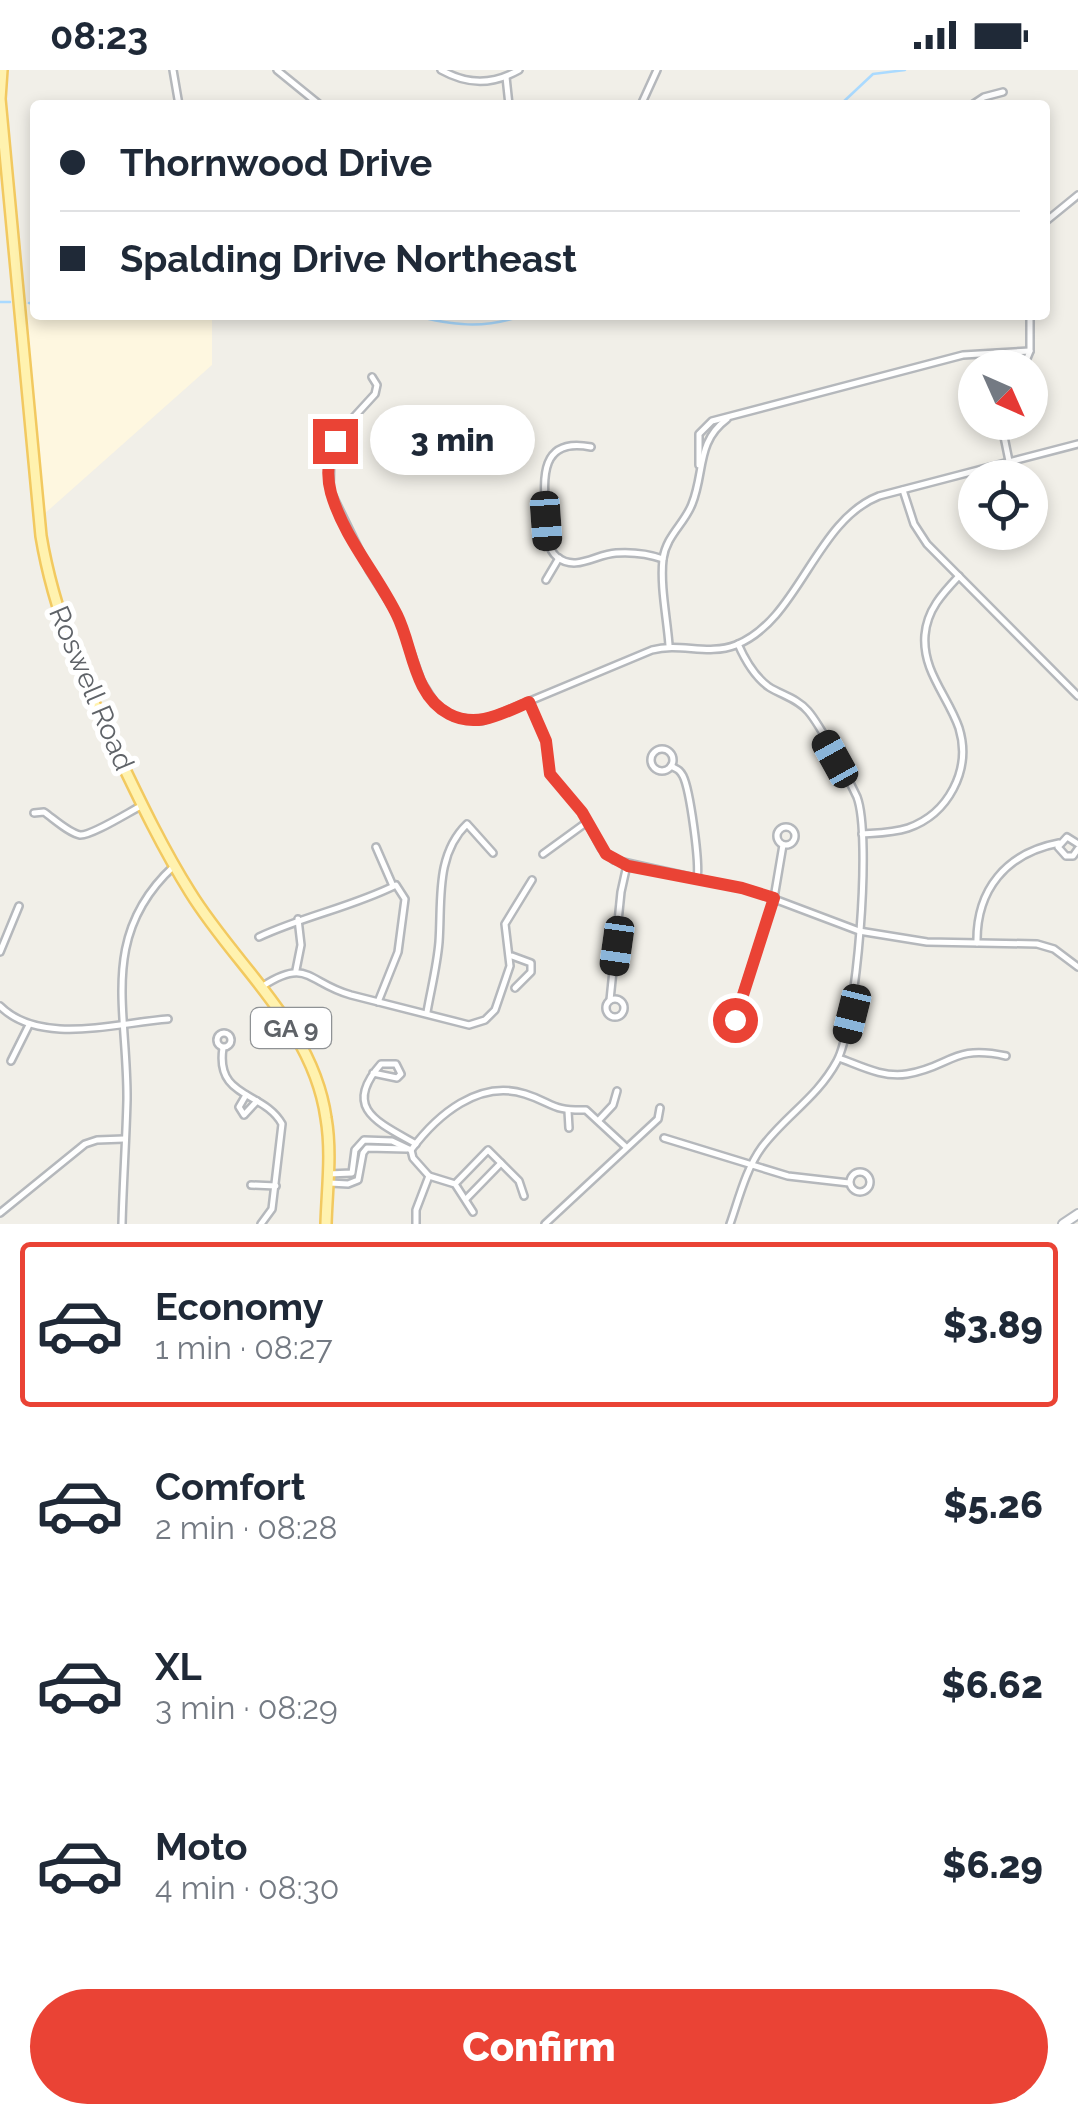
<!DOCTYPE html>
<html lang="en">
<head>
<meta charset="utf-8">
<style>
	body { margin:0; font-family:Raleway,sans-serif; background:#f6f6f7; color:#1f2937; height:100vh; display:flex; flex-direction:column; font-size:38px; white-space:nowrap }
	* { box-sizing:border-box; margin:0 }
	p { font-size:32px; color:#747a83 }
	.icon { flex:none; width:55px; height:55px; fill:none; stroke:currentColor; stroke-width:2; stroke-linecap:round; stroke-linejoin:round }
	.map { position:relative; height:1154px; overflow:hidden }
	.sheet { display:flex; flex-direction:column; background:#fff; flex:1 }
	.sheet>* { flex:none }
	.guide { position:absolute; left:30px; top:30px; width:1020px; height:220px; border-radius:10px; box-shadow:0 5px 15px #0003; display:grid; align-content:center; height:220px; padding:0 30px; background:#fff }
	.needle { width:65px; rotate:135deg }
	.controls { position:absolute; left:958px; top:280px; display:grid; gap:20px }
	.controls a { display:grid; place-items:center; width:90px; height:90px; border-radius:50%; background:#fff; box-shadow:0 5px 15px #0003; font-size:50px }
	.end { position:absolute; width:45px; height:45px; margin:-22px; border:12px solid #ea4335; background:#fff; box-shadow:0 0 0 5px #fff }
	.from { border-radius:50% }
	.bubble { position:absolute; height:70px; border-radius:35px; background:#fff; box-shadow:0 5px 15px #0003; font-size:32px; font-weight:800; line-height:70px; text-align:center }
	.car { position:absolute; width:30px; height:60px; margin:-30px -15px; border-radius:12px; box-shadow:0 0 8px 2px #0007; background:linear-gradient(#222 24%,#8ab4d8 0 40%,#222 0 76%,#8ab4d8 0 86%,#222 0) }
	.guide b { display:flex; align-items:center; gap:35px; height:95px; font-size:38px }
	.guide b+b { border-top:2px solid #e0e1e3 }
	.guide i { width:25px; height:25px; background:#1f2937 }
	ul { padding:18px 0 0; list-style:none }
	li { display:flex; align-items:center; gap:30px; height:165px; margin:0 20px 15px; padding:0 10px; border:5px solid transparent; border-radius:10px }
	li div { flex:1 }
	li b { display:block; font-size:38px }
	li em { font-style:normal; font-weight:800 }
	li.active { border-color:#ea4335 }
	li>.icon { width:90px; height:90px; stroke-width:1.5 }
	.action { display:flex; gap:20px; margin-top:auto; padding:20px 30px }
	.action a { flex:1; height:115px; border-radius:60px; background:#ea4335; color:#fff; font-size:40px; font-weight:800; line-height:115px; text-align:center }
	.status { display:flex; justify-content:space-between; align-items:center; height:70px; padding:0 50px; background:#fff; direction:ltr }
	.status svg { height:28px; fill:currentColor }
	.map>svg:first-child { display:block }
</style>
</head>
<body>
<div class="status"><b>08:23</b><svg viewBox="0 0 49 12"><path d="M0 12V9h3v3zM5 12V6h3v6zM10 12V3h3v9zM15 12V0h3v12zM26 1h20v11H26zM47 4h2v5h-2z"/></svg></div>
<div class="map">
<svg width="1078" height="1154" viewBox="0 0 1078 1154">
	<rect width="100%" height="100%" fill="#f1efe8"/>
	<polygon fill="#fef7e0" points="23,234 35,234 35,245 212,246 212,295 42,446"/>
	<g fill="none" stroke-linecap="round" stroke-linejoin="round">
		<g stroke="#aadaff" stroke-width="2.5">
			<polyline points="840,35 873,4 905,0"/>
			<polyline points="0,232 10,232"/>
			<polyline points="29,233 35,234"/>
			<path d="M411,245C452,255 483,260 524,245"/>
		</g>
		<g stroke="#b5b8bc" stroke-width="10">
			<g id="street">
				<polyline points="173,0 179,35"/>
				<polyline points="277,0 320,35"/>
				<path d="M441,0C468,15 492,15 519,0"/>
				<polyline points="506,7 509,35"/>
				<polyline points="641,35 657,0"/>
				<polyline points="972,35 984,27 1003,22"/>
				<polyline points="1045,152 1078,125"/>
				<polyline points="1023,298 1030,281 1030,245"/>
				<path d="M372,307L377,315L375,324L343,359L331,382L330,420L369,500L398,546L421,611L436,635L454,647L482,651L652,580C680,572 708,586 736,575C799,550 815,451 879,426L1078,374"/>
				<polyline points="1001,352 1009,391"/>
				<path d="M591,377C540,367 543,407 546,443C547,458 545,477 557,487C576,502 596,484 616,483C631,482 649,484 663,489"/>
				<polyline points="699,395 699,364 712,351 963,285 1030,281"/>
				<polyline points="903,420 914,454 927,474 1078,626"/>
				<polyline points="546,510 559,488"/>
				<path d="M669,575C667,548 660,516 663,489C666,466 685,453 692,434C705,402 696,372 727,349"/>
				<polyline points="529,632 546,671 550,704 582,742 601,778 614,790 753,821 859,861 927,872 1037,874 1054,879 1078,897"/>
				<circle cx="662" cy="690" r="11"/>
				<path d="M671,696C678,700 679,699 683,706C690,720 700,793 697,809"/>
				<path d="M34,743L44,742C54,749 69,763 80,765C91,766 129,742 141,736"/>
				<circle cx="786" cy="766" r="9"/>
				<path d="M862,764C877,763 893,763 908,758C948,744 972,700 959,658C948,626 922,601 925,565C927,540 942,524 959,506"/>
				<polyline points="1078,774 1067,767 1058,777 1066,786 1073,786 1078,779"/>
				<polyline points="376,777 393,816"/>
				<polyline points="543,784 587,752"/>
				<path d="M259,867C304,846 352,837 396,815L405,829L398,882L378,932"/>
				<path d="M977,873C976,820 1006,783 1059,773"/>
				<polyline points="0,882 19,836"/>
				<polyline points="512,886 531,893 531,902 515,918"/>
				<polyline points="296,900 301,875 298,849"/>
				<path d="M263,916C308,887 308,913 351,925L469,955L485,950L495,940L510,896L505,854L532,810"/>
				<circle cx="615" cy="938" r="9"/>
				<polyline points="610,930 621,822 627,795"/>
				<path d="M0,936C40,976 115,953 168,949"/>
				<circle cx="726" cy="948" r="9"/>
				<path d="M427,942C431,919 437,896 439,872C442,831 435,785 467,754L493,783"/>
				<polyline points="735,947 774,828 783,775"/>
				<circle cx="224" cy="970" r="7"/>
				<path d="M223,978C215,1029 264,1021 282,1054L272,1139L261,1154"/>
				<path d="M839,988C861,996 883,1008 907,1004C951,997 952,974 1006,986"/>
				<polyline points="11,991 29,955"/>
				<path d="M373,1003L397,1008L401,1004L396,994H381C342,1038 377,1052 416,1074"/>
				<polyline points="246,1025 239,1037 244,1045 257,1031"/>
				<polyline points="568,1041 569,1058"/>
				<polyline points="599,1050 613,1035 617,1021"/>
				<polyline points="664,1068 788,1106 849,1113"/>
				<path d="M411,1080C437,1045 479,1009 525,1024C554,1033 551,1041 586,1040L626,1077"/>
				<polyline points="411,1080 413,1088 429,1106 416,1140 416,1154"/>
				<circle cx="860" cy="1112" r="10"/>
				<polyline points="328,1104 352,1103 355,1080 364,1070 392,1071 411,1080"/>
				<polyline points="429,1106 455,1114 473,1142"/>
				<polyline points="330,1113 348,1114 358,1110 363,1083 367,1078 407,1079"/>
				<polyline points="455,1114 488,1080 501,1093"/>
				<polyline points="251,1115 276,1116"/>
				<polyline points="467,1128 501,1093 519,1111 524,1126"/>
				<polyline points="0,1143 85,1074 97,1070 124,1069"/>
				<path d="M122,1154C123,1113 126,1071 127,1030C128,941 98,866 174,796"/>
				<polyline points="545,1154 658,1049 660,1038"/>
				<path d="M730,1154C739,1128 746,1099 762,1077C786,1045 817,1028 837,991C857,953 872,766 857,727C848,708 821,656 808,641C798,629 782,625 769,617C755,607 745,590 738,574"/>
			</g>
		</g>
		<g stroke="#b6babf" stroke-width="12">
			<polyline id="secondary" points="1063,1154 1078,1144"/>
		</g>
		<g stroke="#f2c960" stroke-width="14">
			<path id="primary" d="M2,0L0,29L41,466C54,544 85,615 119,687C141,733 163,779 190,822C236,897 313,956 326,1048C332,1083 327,1119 326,1154"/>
		</g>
		<use href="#street" stroke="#fff" stroke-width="5"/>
		<use href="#secondary" stroke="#fff" stroke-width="8"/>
		<use href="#primary" stroke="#fff2af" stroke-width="9"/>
	</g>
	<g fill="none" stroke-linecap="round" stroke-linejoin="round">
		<path stroke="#ea4335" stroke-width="12" d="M335,371C328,388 326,405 331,423C344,468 377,504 397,545C413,577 413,625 449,644C477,659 503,643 529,632L546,671L550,704L582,742L606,784L628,796L742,818L774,828L735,950"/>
	</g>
	<g text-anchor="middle" stroke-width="10" stroke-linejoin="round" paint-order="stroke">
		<rect fill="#fff" stroke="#8f9295" stroke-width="2.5" x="251" y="938" width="80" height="40" rx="8"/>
		<g font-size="25" font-weight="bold" fill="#5f6368">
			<text x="291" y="967">GA 9</text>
		</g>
		<g font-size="28" fill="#5f6368" stroke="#fff">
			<text transform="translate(92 618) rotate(67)" y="10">Roswell Road</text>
		</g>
	</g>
</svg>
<div class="controls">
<a><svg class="needle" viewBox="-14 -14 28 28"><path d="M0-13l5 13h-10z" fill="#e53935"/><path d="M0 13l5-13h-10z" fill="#747a83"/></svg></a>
<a><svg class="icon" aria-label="locate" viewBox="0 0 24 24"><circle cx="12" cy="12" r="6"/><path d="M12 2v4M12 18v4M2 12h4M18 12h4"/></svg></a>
</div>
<i class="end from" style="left:735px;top:950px"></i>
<i class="end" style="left:335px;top:371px"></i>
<div class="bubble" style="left:370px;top:335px;width:165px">3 min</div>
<i class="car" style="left:546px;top:451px;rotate:176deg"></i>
<i class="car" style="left:835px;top:689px;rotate:331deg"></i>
<i class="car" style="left:617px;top:876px;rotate:188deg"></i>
<i class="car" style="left:852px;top:944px;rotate:194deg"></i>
<div class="guide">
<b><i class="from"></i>Thornwood Drive</b>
<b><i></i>Spalding Drive Northeast</b>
</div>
</div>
<section class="sheet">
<ul>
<li class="active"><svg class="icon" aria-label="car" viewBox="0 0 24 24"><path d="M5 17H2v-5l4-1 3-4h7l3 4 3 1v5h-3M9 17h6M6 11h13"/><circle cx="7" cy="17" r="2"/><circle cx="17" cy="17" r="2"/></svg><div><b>Economy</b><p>1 min · 08:27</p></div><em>$3.89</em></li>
<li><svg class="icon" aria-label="car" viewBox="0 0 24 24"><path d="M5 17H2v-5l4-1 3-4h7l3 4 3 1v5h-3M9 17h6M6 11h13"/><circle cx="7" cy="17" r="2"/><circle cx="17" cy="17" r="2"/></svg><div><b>Comfort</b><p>2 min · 08:28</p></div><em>$5.26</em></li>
<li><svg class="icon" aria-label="car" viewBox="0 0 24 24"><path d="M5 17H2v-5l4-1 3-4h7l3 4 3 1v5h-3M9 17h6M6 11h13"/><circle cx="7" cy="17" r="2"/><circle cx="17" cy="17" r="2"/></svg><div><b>XL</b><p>3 min · 08:29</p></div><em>$6.62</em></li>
<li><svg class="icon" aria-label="car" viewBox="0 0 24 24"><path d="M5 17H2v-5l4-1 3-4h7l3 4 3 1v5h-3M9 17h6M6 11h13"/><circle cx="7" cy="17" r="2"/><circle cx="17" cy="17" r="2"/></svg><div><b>Moto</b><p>4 min · 08:30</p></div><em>$6.29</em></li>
</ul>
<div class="action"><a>Confirm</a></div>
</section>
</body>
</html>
